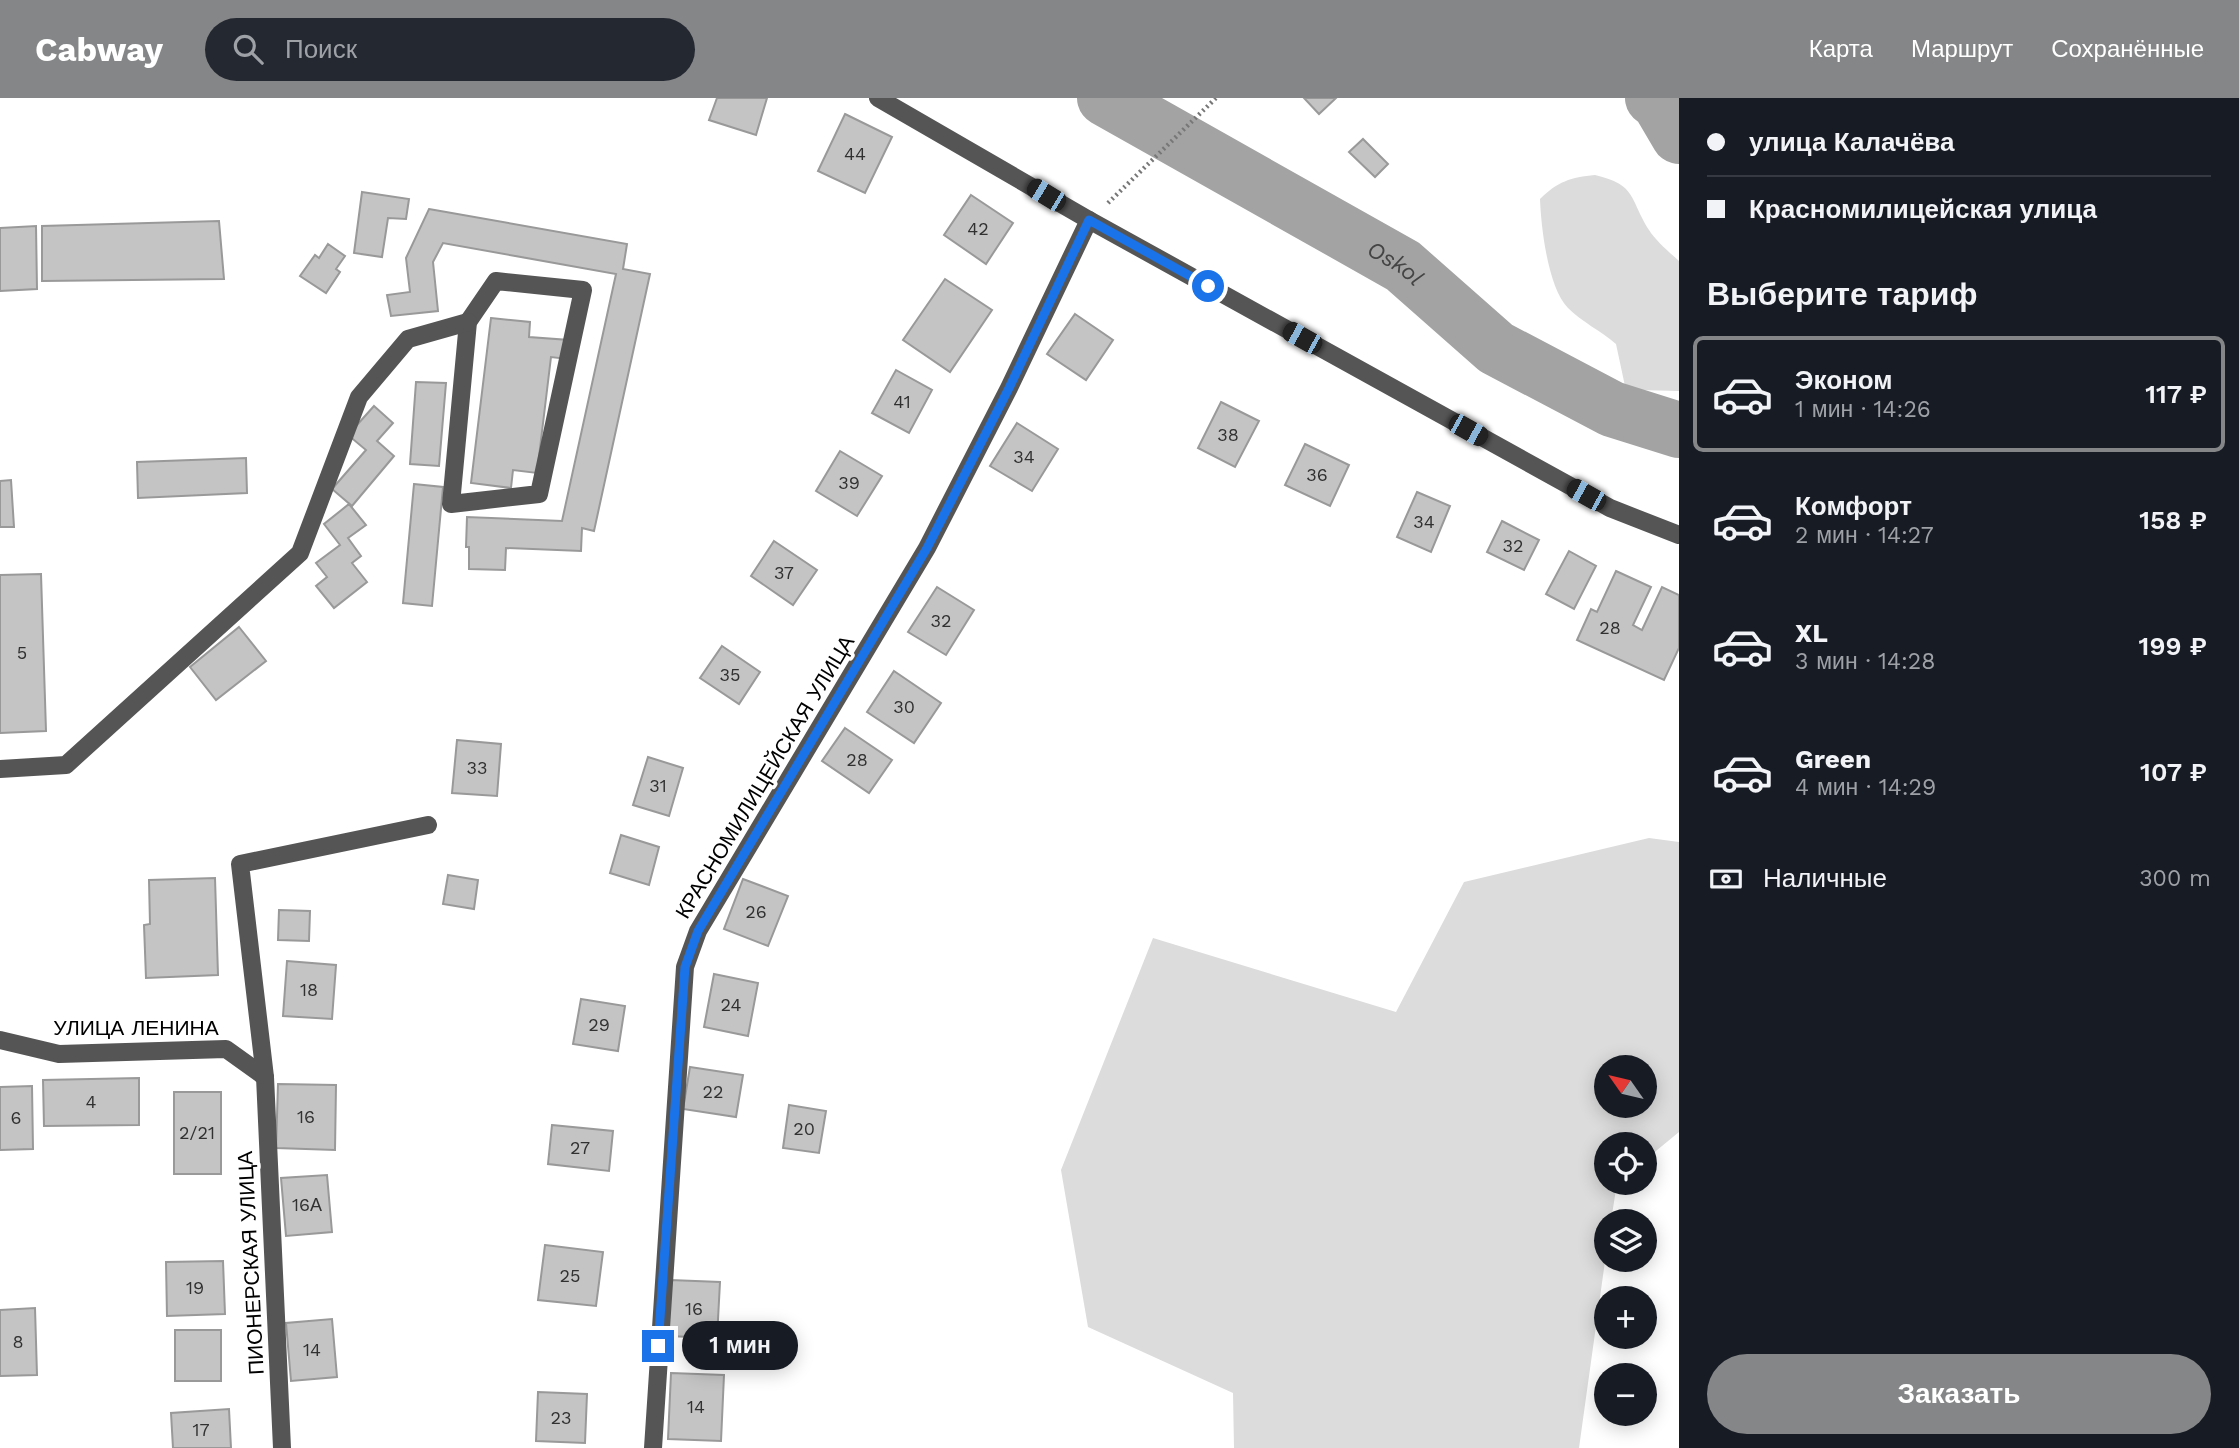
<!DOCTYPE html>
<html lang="ru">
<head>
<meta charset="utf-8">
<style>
	body { margin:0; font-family:"Work Sans",sans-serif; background:#242831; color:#f1f3f6; height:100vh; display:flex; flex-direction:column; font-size:26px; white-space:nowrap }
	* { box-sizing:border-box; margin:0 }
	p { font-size:23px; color:#9ea1a6 }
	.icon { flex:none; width:38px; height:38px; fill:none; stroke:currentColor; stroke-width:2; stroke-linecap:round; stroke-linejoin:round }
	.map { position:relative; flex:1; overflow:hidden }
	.details { display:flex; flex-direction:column; background:#171b24; width:560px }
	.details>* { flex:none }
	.banner { display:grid; align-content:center; height:154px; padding:0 28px; background:#171b24 }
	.needle { width:46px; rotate:304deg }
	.buttons { position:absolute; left:1594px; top:957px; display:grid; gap:14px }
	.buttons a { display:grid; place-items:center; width:63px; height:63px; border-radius:50%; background:#171b24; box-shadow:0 4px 18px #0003; font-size:35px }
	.end { position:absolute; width:32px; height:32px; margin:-16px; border:9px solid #1a73e8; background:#fff; box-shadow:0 0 0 4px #fff }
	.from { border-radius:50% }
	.bubble { position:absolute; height:49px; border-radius:24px; background:#171b24; box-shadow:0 4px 18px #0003; font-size:23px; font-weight:600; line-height:49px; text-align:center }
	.car { position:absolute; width:21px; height:42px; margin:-21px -10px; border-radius:9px; box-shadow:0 0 5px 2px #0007; background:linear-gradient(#222 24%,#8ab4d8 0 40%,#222 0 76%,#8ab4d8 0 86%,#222 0) }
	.banner b { display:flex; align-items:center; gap:24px; height:66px; font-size:26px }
	.banner b+b { border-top:2px solid #363941 }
	.banner i { width:18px; height:18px; background:#f1f3f6 }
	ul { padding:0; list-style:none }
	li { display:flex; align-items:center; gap:21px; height:116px; margin:0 14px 10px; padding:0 14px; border:4px solid transparent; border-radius:10px }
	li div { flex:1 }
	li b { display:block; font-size:26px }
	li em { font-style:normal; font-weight:600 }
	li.selected { border-color:#858687 }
	li>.icon { width:63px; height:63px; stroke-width:1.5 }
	h2 { padding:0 28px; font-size:32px; line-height:84px }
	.pay { display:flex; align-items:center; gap:18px; height:77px; padding:0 28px; font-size:26px }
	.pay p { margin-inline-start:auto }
	.action { display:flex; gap:14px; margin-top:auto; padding:14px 28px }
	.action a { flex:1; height:80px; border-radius:42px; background:#858687; color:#fff; font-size:28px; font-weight:600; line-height:80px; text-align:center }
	header { display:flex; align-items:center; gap:42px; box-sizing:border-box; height:98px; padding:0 35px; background:#858687; color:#fff }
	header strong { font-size:33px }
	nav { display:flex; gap:38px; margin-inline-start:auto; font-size:24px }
	.search { width:490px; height:63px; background:#242831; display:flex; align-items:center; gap:18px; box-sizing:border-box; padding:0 24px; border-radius:38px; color:#9ea1a6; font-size:26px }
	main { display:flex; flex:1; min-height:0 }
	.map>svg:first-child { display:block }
</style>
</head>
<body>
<header>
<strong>Cabway</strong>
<div class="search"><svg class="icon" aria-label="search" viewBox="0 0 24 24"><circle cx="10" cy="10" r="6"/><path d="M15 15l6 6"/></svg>Поиск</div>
<nav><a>Карта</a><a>Маршрут</a><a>Сохранённые</a></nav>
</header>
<main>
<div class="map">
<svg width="1679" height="1350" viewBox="0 0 1679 1350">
	<rect width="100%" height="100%" fill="#fff"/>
	<g fill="#dcdcdc" fill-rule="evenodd">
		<path d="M1595,77C1637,87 1629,100 1649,132C1656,143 1669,154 1679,163V293L1639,292L1625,288L1616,246C1601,233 1582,224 1568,210C1548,190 1541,129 1540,101C1557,84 1571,79 1595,77Z"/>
		<path d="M1649,740L1679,744V1034L1645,1062V1046H1606V1085H1617L1611,1123L1606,1124V1156L1579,1350H1234L1233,1295L1088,1229L1061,1072L1153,840L1396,914L1464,784ZM1606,970H1645V1008H1606Z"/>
	</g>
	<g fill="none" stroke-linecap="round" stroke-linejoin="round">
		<g stroke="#a3a3a3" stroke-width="56">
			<path id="s1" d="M1105,0L1403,168L1496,250L1612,311L1679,332"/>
			<polyline points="1653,0 1659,4 1679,38"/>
		</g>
	</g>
	<g fill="#c4c4c4" stroke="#999" stroke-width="2">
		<polygon points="717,0 767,0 756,37 709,22"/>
		<polygon points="1304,0 1336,0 1319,16"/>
		<polygon points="845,16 892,39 865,95 818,73"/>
		<polygon points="1363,41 1388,66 1375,79 1349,54"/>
		<polygon points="362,94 409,101 406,121 388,120 382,159 354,155"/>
		<polygon points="971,97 1013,125 986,166 944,137"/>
		<polygon points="429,111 627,146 623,171 650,176 594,433 582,430 581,453 506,450 505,472 469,471 469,449 466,449 467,419 562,423 616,176 443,145 433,164 438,213 391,218 387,197 410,194 406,160"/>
		<polygon points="219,123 224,181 42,183 42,128"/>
		<polygon points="36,128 37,191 0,193 0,130"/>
		<polygon points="328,146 345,158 336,171 340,174 326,195 300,178 315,157 319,160"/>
		<polygon points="945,181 992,212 950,274 903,242"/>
		<polygon points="1075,216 1113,242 1086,282 1047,256"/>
		<polygon points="491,220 530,224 529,239 569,242 567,261 551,259 537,375 513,372 511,390 471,385"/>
		<polygon points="896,272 932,292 909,335 872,315"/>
		<polygon points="416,284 446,285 439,368 410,366"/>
		<polygon points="1221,304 1259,323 1235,369 1198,350"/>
		<polygon points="374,308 393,325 377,343 394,358 352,408 332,391 366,352 348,337"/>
		<polygon points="1017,325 1058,351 1032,393 990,368"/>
		<polygon points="1305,346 1349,367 1330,408 1285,387"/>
		<polygon points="840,353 882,378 857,418 816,393"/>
		<polygon points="246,360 247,395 138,400 137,364"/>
		<polygon points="11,382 14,429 0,429 0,383"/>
		<polygon points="414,386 443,389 432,508 403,505"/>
		<polygon points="1417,394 1450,408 1431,454 1397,439"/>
		<polygon points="349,406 366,427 348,440 361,458 352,465 367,484 334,510 316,488 327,479 316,465 340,447 324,426"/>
		<polygon points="1502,423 1539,442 1524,472 1487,454"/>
		<polygon points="774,443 817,472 793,507 751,478"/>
		<polygon points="1569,453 1596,468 1574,511 1546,496"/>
		<polygon points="1616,473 1651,489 1633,527 1642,532 1662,489 1679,497 1679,550 1664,582 1577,542 1591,511 1597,514"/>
		<polygon points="41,476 46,633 0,635 0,477"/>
		<polygon points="937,489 974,512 946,557 908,534"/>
		<polygon points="239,529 266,563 216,602 190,569"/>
		<polygon points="722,548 760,574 739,606 700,580"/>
		<polygon points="894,573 941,605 914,645 867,614"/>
		<polygon points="845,630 892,662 869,695 822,663"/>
		<polygon points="457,642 501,646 497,698 452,695"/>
		<polygon points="648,659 683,670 669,718 633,707"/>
		<polygon points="621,737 659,749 649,787 610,775"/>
		<polygon points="448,777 478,782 474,811 443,806"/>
		<polygon points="215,780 218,877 146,880 144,827 150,826 149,782"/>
		<polygon points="743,781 788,798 768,848 724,831"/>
		<polygon points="279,812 310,813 309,843 278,842"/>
		<polygon points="287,863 336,867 332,921 283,918"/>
		<polygon points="714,876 758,885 748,938 704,929"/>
		<polygon points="581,901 625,908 618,953 573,946"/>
		<polygon points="690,969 743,977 736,1019 683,1011"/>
		<polygon points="139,980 139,1027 44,1028 43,982"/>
		<polygon points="278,986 336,987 335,1052 276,1050"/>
		<polygon points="32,988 33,1051 0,1052 0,989"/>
		<rect x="174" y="994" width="47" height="82"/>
		<polygon points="789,1007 826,1013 819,1055 783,1050"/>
		<polygon points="552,1027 613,1033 609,1073 548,1066"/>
		<polygon points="327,1077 332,1134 286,1138 281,1080"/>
		<polygon points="545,1147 603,1154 596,1208 538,1202"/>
		<polygon points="223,1163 225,1216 167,1218 166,1164"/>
		<polygon points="670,1182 720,1184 717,1240 667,1238"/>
		<polygon points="35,1210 37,1277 0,1278 0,1212"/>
		<polygon points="332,1221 337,1279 291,1283 286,1225"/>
		<rect x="175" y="1232" width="46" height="51"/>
		<polygon points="671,1275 724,1277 721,1343 668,1341"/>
		<polygon points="538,1294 587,1296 585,1345 536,1343"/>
		<polygon points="229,1311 231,1350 173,1350 171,1315"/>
	</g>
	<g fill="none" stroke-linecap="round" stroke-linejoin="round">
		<polyline stroke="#777" stroke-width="4.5" stroke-dasharray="2 3.5" stroke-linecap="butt" points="1108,105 1216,0"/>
		<g stroke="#555" stroke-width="18">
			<polyline points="878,0 1089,122 1610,410 1679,437"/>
			<polygon points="496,183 583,192 539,396 451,406 468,224"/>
			<polyline points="0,671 66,667 300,455 359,299 408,241 468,224"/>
			<polyline points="0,942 59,956 226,951 265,979"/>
			<polyline points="282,1350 265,979 240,766 428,727"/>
			<polyline points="653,1350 685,869 698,833 927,450 1009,290 1089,122"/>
		</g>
	</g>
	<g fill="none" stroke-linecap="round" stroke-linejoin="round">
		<polyline stroke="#1a73e8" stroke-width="9" points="658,1248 685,869 698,833 927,450 1009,290 1089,122 1208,188"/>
	</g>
	<g text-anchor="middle" stroke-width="7" stroke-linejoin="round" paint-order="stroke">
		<g font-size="18" fill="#313131">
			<text x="855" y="62">44</text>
			<text x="978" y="137">42</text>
			<text x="902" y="310">41</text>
			<text x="1228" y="343">38</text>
			<text x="1024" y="365">34</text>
			<text x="1317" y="383">36</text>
			<text x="849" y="391">39</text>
			<text x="1424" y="430">34</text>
			<text x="1513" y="454">32</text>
			<text x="784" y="481">37</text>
			<text x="941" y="529">32</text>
			<text x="1610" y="536">28</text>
			<text x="22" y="561">5</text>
			<text x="730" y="583">35</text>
			<text x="904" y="615">30</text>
			<text x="857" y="668">28</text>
			<text x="477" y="676">33</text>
			<text x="658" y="694">31</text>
			<text x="756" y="820">26</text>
			<text x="309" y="898">18</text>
			<text x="731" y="913">24</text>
			<text x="599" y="933">29</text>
			<text x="713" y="1000">22</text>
			<text x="91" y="1010">4</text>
			<text x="306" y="1025">16</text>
			<text x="16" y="1026">6</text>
			<text x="804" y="1037">20</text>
			<text x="197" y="1041">2/21</text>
			<text x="580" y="1056">27</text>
			<text x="307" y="1113">16А</text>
			<text x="570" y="1184">25</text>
			<text x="195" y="1196">19</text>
			<text x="694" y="1217">16</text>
			<text x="18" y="1250">8</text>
			<text x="312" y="1258">14</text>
			<text x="696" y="1315">14</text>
			<text x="561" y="1326">23</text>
			<text x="201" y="1338">17</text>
		</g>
		<g font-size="21" fill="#000" stroke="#fff">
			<text transform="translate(765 679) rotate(-59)" y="7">КРАСНОМИЛИЦЕЙСКАЯ УЛИЦА</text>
			<text x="136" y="937">УЛИЦА ЛЕНИНА</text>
			<text transform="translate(251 1165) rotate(-93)" y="7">ПИОНЕРСКАЯ УЛИЦА</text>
		</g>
		<g font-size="23" font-style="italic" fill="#444" stroke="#fff">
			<text dy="8" stroke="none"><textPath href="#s1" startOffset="334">Oskol</textPath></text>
		</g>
	</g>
</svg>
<div class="buttons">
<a><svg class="needle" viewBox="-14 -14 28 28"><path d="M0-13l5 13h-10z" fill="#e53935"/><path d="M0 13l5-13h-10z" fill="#9ea1a6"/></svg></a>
<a><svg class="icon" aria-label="locate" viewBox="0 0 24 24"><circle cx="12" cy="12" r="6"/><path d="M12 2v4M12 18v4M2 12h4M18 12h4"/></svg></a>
<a><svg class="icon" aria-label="layers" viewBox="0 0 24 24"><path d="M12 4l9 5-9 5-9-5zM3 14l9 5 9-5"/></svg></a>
<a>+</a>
<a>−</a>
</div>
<i class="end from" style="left:1208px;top:188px"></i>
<i class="end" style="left:658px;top:1248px"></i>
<div class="bubble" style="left:682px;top:1223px;width:116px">1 мин</div>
<i class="car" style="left:1046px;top:97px;rotate:301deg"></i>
<i class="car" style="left:1302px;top:240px;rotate:299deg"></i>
<i class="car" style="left:1468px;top:332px;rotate:119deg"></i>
<i class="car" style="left:1586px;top:397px;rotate:299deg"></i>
</div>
<section class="details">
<div class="banner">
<b><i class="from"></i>улица Калачёва</b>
<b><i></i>Красномилицейская улица</b>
</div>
<h2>Выберите тариф</h2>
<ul>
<li class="selected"><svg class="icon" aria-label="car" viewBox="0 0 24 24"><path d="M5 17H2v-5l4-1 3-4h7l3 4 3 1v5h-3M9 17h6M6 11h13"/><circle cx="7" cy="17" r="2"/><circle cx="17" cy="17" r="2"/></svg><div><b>Эконом</b><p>1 мин · 14:26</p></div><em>117 ₽</em></li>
<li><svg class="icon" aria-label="car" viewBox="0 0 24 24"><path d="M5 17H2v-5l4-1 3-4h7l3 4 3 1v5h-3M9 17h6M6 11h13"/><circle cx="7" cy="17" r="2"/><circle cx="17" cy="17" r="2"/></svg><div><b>Комфорт</b><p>2 мин · 14:27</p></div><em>158 ₽</em></li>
<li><svg class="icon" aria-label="car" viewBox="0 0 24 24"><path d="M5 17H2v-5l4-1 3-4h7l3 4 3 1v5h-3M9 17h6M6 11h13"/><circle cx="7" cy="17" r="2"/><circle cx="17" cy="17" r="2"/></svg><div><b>XL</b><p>3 мин · 14:28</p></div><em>199 ₽</em></li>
<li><svg class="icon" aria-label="car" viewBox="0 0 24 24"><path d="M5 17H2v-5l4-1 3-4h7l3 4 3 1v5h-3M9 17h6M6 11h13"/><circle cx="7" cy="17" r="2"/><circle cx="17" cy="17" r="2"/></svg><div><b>Green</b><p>4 мин · 14:29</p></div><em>107 ₽</em></li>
</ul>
<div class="pay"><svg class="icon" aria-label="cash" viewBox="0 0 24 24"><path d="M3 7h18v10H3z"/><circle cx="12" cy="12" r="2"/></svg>Наличные<p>300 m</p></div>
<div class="action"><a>Заказать</a></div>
</section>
</main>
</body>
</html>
